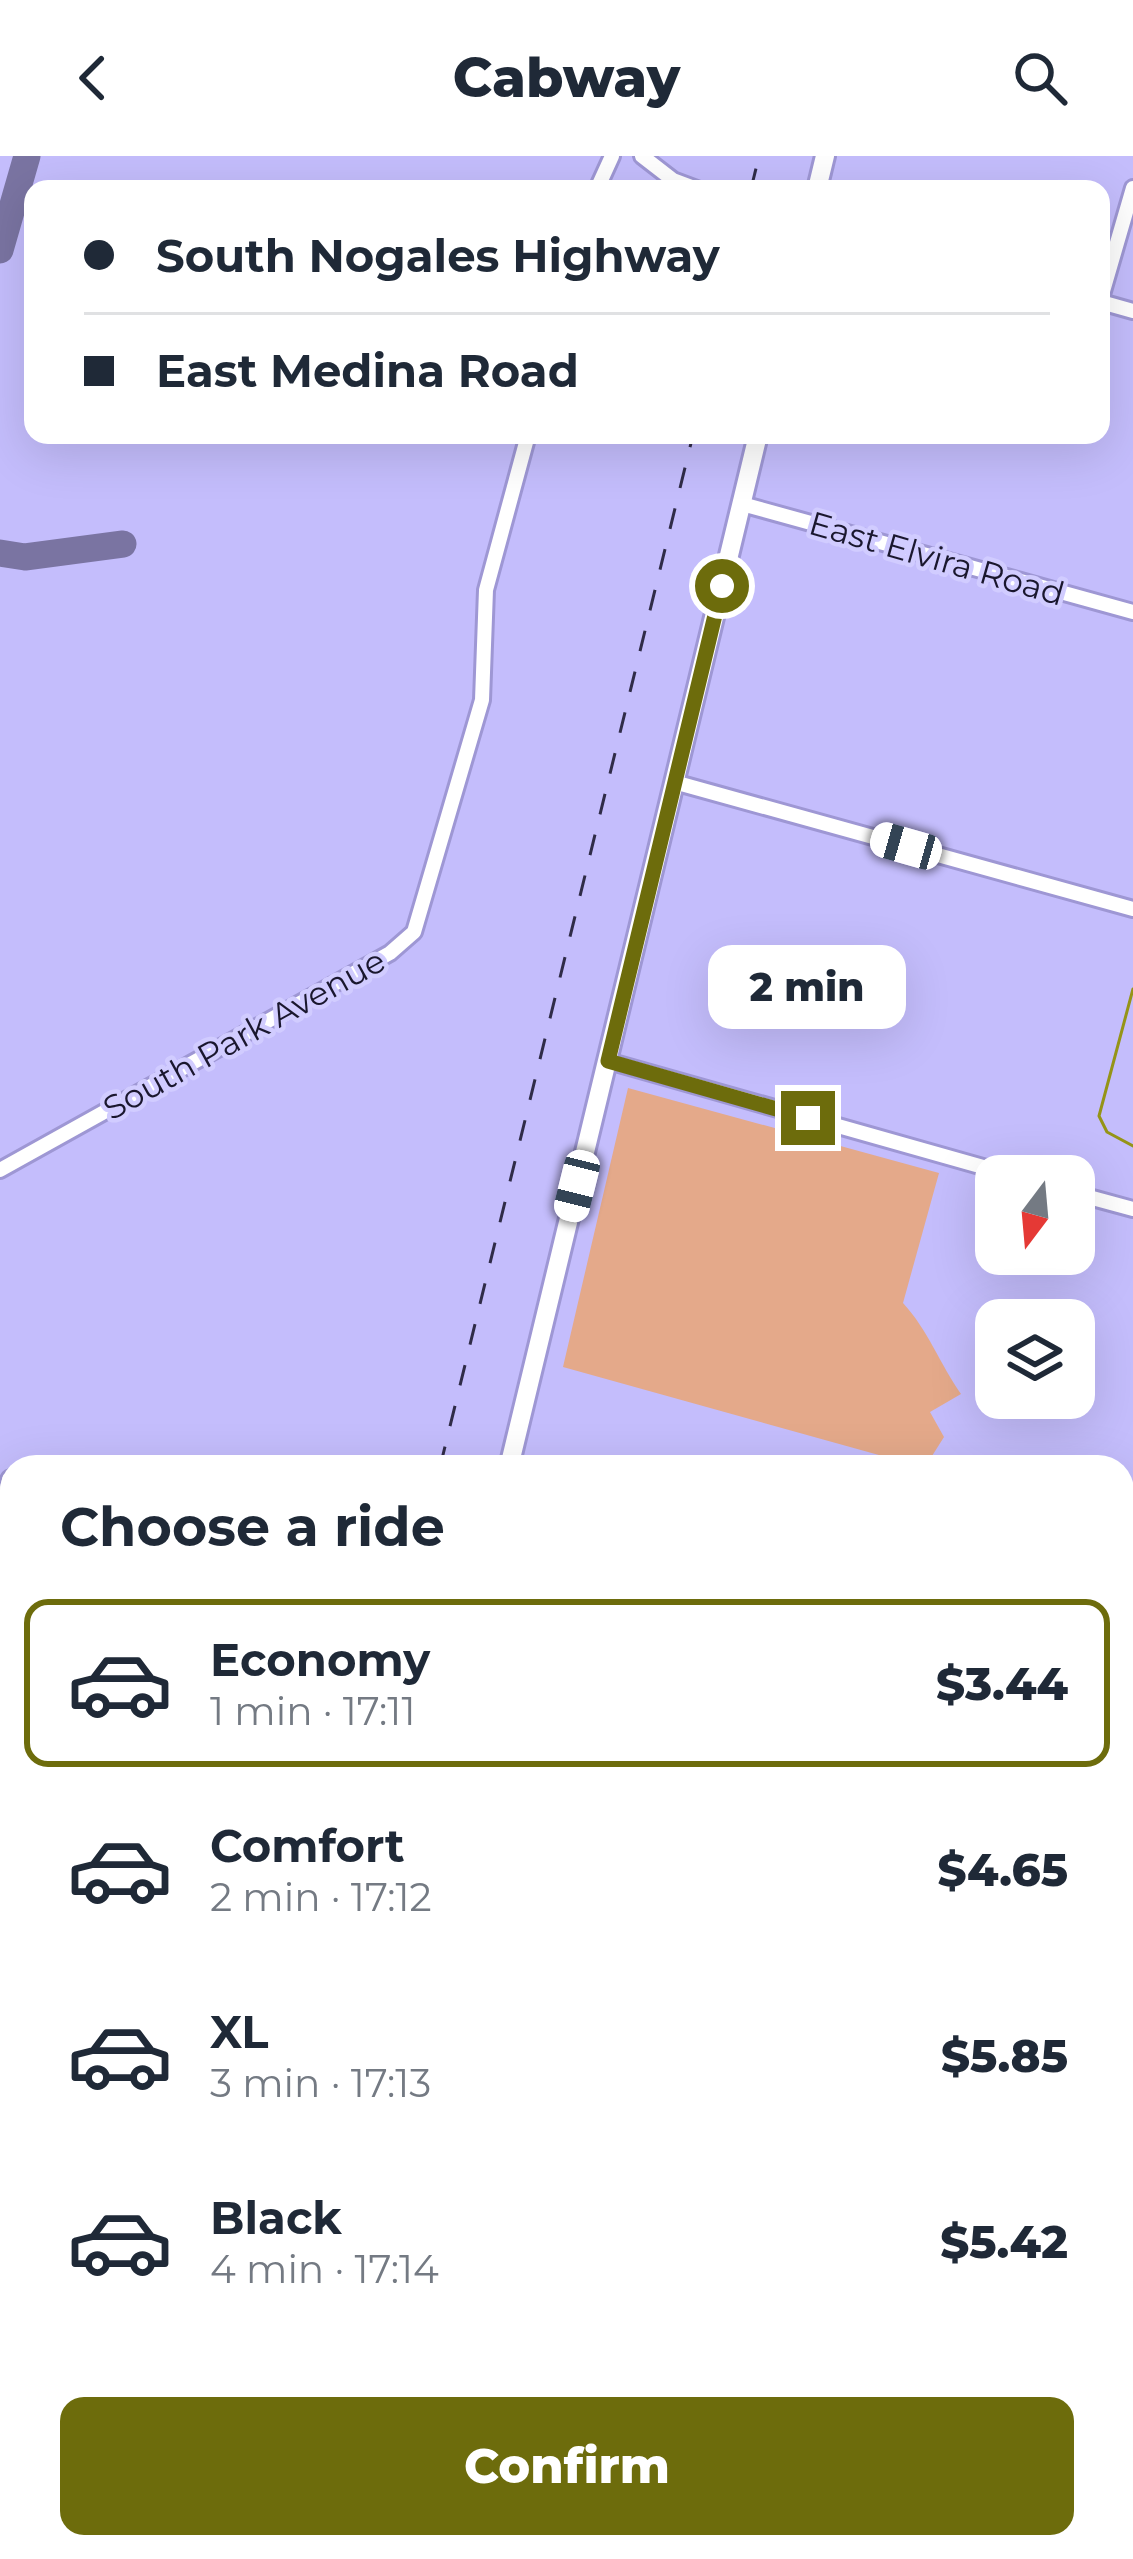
<!DOCTYPE html>
<html lang="en">
<head>
<meta charset="utf-8">
<style>
	body { margin:0; font-family:Montserrat,sans-serif; background:#f2f2f3; color:#1f2937; height:100vh; display:flex; flex-direction:column; font-size:45px; white-space:nowrap }
	* { box-sizing:border-box; margin:0 }
	p { font-size:39px; color:#747a83 }
	.icon { flex:none; width:66px; height:66px; fill:none; stroke:currentColor; stroke-width:2; stroke-linecap:round; stroke-linejoin:round }
	.map { position:relative; flex:1; overflow:hidden }
	.details { position:absolute; left:0px; top:1299px; width:1134px; height:1104px; display:flex; flex-direction:column; background:#fff; border-radius:36px 36px 0 0; box-shadow:0 12px 48px #0002 }
	.details>* { flex:none }
	.banner { position:absolute; left:24px; top:24px; width:1086px; height:264px; border-radius:24px; box-shadow:0 12px 48px #0002; display:grid; align-content:center; height:264px; padding:0 60px; background:#fff }
	.needle { width:78px; rotate:196deg }
	.fabs { position:absolute; left:975px; top:999px; display:grid; gap:24px }
	.fabs a { display:grid; place-items:center; width:120px; height:120px; border-radius:24px; background:#fff; box-shadow:0 12px 48px #0002; font-size:60px }
	.end { position:absolute; width:54px; height:54px; margin:-27px; border:15px solid #6d6c0c; background:#fff; box-shadow:0 0 0 6px #fff }
	.from { border-radius:50% }
	.bubble { position:absolute; height:84px; border-radius:24px; background:#fff; box-shadow:0 12px 48px #0002; font-size:39px; font-weight:800; line-height:84px; text-align:center }
	.car { position:absolute; width:36px; height:72px; margin:-36px -18px; border-radius:15px; box-shadow:0 0 9px 3px #0007; background:linear-gradient(#fff 24%,#345 0 40%,#fff 0 76%,#345 0 86%,#fff 0) }
	.banner b { display:flex; align-items:center; gap:42px; height:114px; font-size:45px }
	.banner b+b { border-top:3px solid #e0e1e3 }
	.banner i { width:30px; height:30px; background:#1f2937 }
	ul { padding:0; list-style:none }
	li { display:flex; align-items:center; gap:36px; height:168px; margin:0 24px 18px; padding:0 36px; border:6px solid transparent; border-radius:24px }
	li div { flex:1 }
	li b { display:block; font-size:45px }
	li em { font-style:normal; font-weight:800 }
	li.current { border-color:#6d6c0c }
	li>.icon { width:108px; height:108px; stroke-width:1.5 }
	h2 { padding:0 60px; font-size:54px; line-height:144px }
	.cta { display:flex; gap:24px; margin-top:auto; padding:24px 60px }
	.cta a { flex:1; height:138px; border-radius:24px; background:#6d6c0c; color:#fff; font-size:48px; font-weight:800; line-height:138px; text-align:center }
	header { display:flex; justify-content:space-between; align-items:center; height:156px; padding:0 60px; background:#fff; font-size:54px; font-weight:800 }
	.map>svg:first-child { display:block }
</style>
</head>
<body>
<header><svg class="icon" aria-label="back" viewBox="0 0 24 24"><path d="M15 5l-7 7 7 7"/></svg>Cabway<svg class="icon" aria-label="search" viewBox="0 0 24 24"><circle cx="10" cy="10" r="6"/><path d="M15 15l6 6"/></svg></header>
<div class="map">
<svg width="1133" height="2403" viewBox="0 0 1133 2403">
	<rect width="100%" height="100%" fill="#c4bdfc"/>
	<path fill="#e4a98a" d="M628,932L939,1017L903,1147C928,1174 940,1208 961,1238L930,1256L944,1281L932,1300L971,1311H922L563,1211Z"/>
	<g fill="none" stroke-linecap="round" stroke-linejoin="round">
		<g stroke="#959417" stroke-width="3">
			<polyline points="1133,833 1099,960 1107,976 1133,990"/>
			<polyline points="0,1926 12,1939"/>
			<polyline points="478,2391 484,2403"/>
		</g>
		<g stroke="#7a74a2" stroke-width="27">
			<polyline points="0,94 27,0"/>
			<polyline points="0,397 25,401 123,388"/>
		</g>
		<g stroke="#9e97d4" stroke-width="20">
			<g id="minor">
				<polyline points="642,0 673,24 697,33"/>
				<polyline points="597,33 612,0"/>
				<polyline points="1101,142 1133,32"/>
				<polyline points="1101,146 1133,155"/>
				<polyline points="742,348 1133,456"/>
				<polyline points="674,626 1133,753"/>
				<polyline points="608,905 1015,1020"/>
				<polyline points="0,1014 390,797 414,776 482,544 486,434 528,279"/>
				<polyline points="1074,1037 1133,1053"/>
				<polyline points="1122,1959 1133,1962"/>
				<polyline points="1122,2103 1133,2106"/>
				<polyline points="0,2189 12,2150"/>
				<polyline points="1122,2254 1133,2257"/>
				<polyline points="1122,2367 1133,2328"/>
				<polyline points="1035,2391 1079,2403"/>
				<polyline points="533,2403 536,2391"/>
				<polyline points="893,2403 897,2391"/>
				<polyline points="1112,2403 1115,2391"/>
			</g>
		</g>
		<g stroke="#9e97d4" stroke-width="24">
			<g id="major">
				<polyline points="817,33 825,0"/>
				<polyline points="509,1311 758,279"/>
				<polyline points="5,1348 11,1324"/>
				<polyline points="1122,1638 1133,1641"/>
				<polyline points="1122,1665 1133,1668"/>
				<polyline points="215,2403 218,2391"/>
			</g>
		</g>
		<use href="#minor" stroke="#fff" stroke-width="14"/>
		<use href="#major" stroke="#fff" stroke-width="18"/>
		<g stroke="#302c48" stroke-width="3" stroke-dasharray="21 21" stroke-linecap="butt">
			<polyline points="751,33 759,0"/>
			<polyline points="440,1311 693,279"/>
			<polyline points="137,2403 140,2391"/>
		</g>
	</g>
	<g fill="none" stroke-linecap="round" stroke-linejoin="round">
		<polyline stroke="#6d6c0c" stroke-width="15" points="722,430 608,905 808,962"/>
	</g>
	<g text-anchor="middle" stroke-width="9" stroke-linejoin="round" paint-order="stroke">
		<g font-size="33" fill="#1a172e" stroke="#d1ccff">
			<text transform="translate(937 402) rotate(16)" y="12">East Elvira Road</text>
			<text transform="translate(244 878) rotate(-29)" y="12">South Park Avenue</text>
		</g>
	</g>
</svg>
<div class="fabs">
<a><svg class="needle" viewBox="-14 -14 28 28"><path d="M0-13l5 13h-10z" fill="#e53935"/><path d="M0 13l5-13h-10z" fill="#747a83"/></svg></a>
<a><svg class="icon" aria-label="layers" viewBox="0 0 24 24"><path d="M12 4l9 5-9 5-9-5zM3 14l9 5 9-5"/></svg></a>
</div>
<i class="end from" style="left:722px;top:430px"></i>
<i class="end" style="left:808px;top:962px"></i>
<div class="bubble" style="left:708px;top:789px;width:198px">2 min</div>
<i class="car" style="left:906px;top:690px;rotate:286deg"></i>
<i class="car" style="left:577px;top:1030px;rotate:194deg"></i>
<div class="banner">
<b><i class="from"></i>South Nogales Highway</b>
<b><i></i>East Medina Road</b>
</div>
<section class="details">
<h2>Choose a ride</h2>
<ul>
<li class="current"><svg class="icon" aria-label="car" viewBox="0 0 24 24"><path d="M5 17H2v-5l4-1 3-4h7l3 4 3 1v5h-3M9 17h6M6 11h13"/><circle cx="7" cy="17" r="2"/><circle cx="17" cy="17" r="2"/></svg><div><b>Economy</b><p>1 min · 17:11</p></div><em>$3.44</em></li>
<li><svg class="icon" aria-label="car" viewBox="0 0 24 24"><path d="M5 17H2v-5l4-1 3-4h7l3 4 3 1v5h-3M9 17h6M6 11h13"/><circle cx="7" cy="17" r="2"/><circle cx="17" cy="17" r="2"/></svg><div><b>Comfort</b><p>2 min · 17:12</p></div><em>$4.65</em></li>
<li><svg class="icon" aria-label="car" viewBox="0 0 24 24"><path d="M5 17H2v-5l4-1 3-4h7l3 4 3 1v5h-3M9 17h6M6 11h13"/><circle cx="7" cy="17" r="2"/><circle cx="17" cy="17" r="2"/></svg><div><b>XL</b><p>3 min · 17:13</p></div><em>$5.85</em></li>
<li><svg class="icon" aria-label="car" viewBox="0 0 24 24"><path d="M5 17H2v-5l4-1 3-4h7l3 4 3 1v5h-3M9 17h6M6 11h13"/><circle cx="7" cy="17" r="2"/><circle cx="17" cy="17" r="2"/></svg><div><b>Black</b><p>4 min · 17:14</p></div><em>$5.42</em></li>
</ul>
<div class="cta"><a>Confirm</a></div>
</section>
</div>
</body>
</html>
